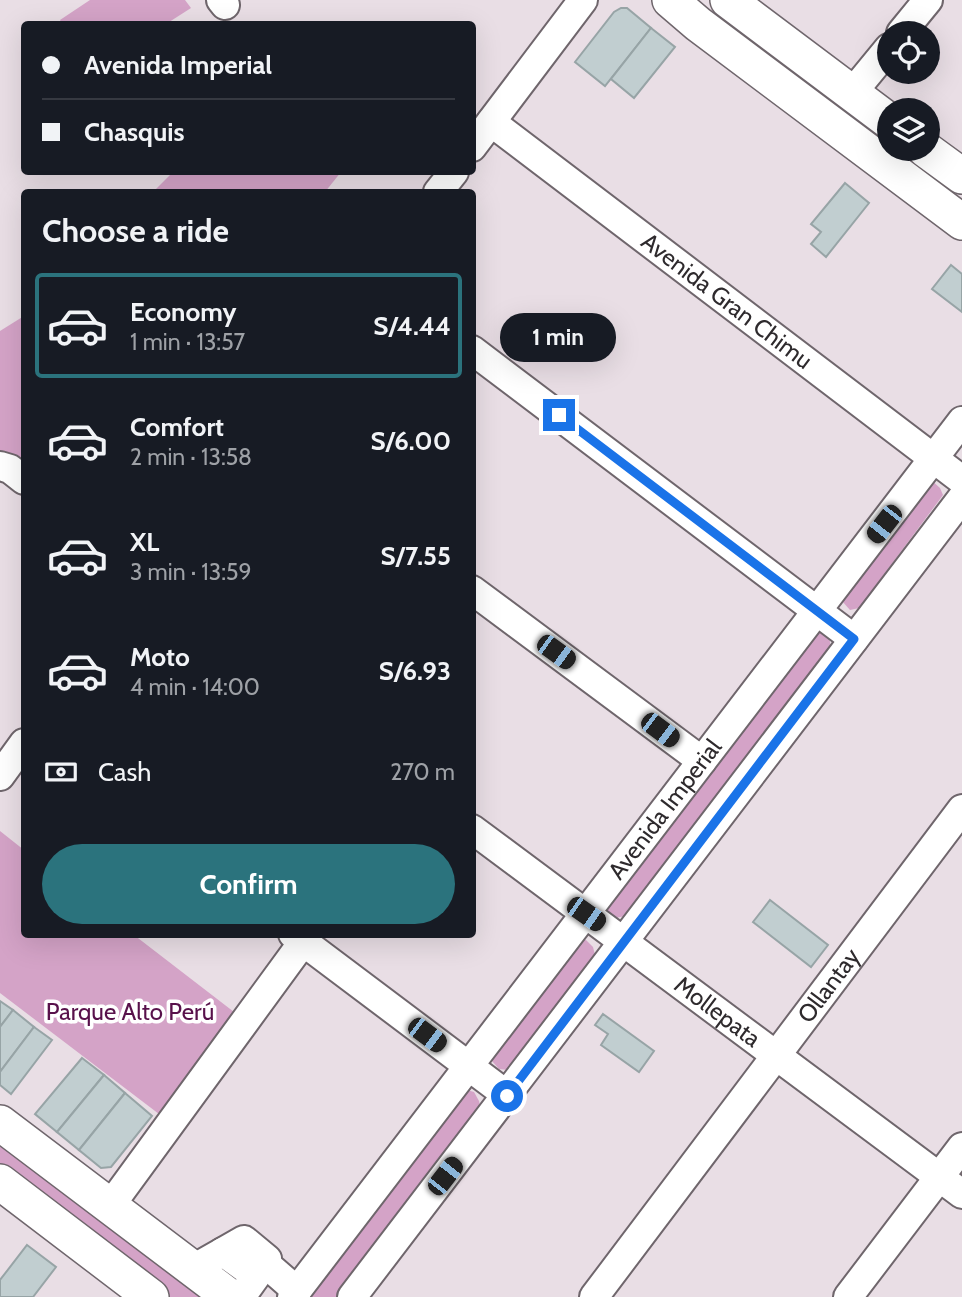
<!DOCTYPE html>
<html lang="en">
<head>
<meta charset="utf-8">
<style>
	body { margin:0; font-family:Cabin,sans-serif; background:#242831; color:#f1f3f6; height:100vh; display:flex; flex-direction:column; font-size:26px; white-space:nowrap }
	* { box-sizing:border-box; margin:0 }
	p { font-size:23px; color:#9ea1a6 }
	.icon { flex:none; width:38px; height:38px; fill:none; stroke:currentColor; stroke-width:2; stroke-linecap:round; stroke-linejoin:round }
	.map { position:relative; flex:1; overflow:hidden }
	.details { position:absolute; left:21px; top:189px; width:455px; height:749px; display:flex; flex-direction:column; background:#171b24; border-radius:7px; box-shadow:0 7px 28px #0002 }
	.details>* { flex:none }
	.hud { position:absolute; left:21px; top:21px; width:455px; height:154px; border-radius:7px; box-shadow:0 7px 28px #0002; display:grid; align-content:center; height:154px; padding:0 21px; background:#171b24 }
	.controls { position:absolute; left:877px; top:21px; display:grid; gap:14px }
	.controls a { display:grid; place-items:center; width:63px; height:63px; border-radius:50%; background:#171b24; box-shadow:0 7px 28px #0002; font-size:35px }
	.end { position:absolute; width:32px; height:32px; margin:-16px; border:9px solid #1a73e8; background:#fff; box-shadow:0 0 0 4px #fff }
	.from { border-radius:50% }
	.bubble { position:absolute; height:49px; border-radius:24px; background:#171b24; box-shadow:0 7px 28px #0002; font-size:23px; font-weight:700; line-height:49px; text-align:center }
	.car { position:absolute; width:21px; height:42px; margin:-21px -10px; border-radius:9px; box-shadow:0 0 5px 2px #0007; background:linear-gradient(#222 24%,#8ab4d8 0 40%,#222 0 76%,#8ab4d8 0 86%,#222 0) }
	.hud b { display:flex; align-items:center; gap:24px; height:66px; font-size:26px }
	.hud b+b { border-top:2px solid #363941 }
	.hud i { width:18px; height:18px; background:#f1f3f6 }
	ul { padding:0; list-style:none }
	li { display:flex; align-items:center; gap:21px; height:105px; margin:0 14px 10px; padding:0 7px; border:4px solid transparent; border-radius:7px }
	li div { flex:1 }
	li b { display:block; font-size:26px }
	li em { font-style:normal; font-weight:700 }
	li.current { border-color:#2b737d }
	li>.icon { width:63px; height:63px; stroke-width:1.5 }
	h2 { padding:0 21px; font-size:32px; line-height:84px }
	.pay { display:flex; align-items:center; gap:18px; height:77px; padding:0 21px; font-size:26px }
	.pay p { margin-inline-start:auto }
	.cta { display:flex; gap:14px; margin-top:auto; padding:14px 21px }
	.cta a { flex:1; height:80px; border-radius:42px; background:#2b737d; color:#fff; font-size:28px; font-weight:700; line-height:80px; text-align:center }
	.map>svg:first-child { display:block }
</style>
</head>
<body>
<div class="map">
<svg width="962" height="1297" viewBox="0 0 962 1297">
	<rect width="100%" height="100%" fill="#e9dee5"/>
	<g fill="#d4a3c7">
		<polygon points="90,0 185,0 191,8 166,24 62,24 60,20"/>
		<polygon points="173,172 341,172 325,192 153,192"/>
		<polygon points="24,316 24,488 0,472 0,331"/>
		<polygon points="931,480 940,488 943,495 859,608 850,610 842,601"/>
		<path d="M818,628C826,632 831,637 830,646L625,916L616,918L608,912L605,902Z"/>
		<polygon points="0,831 24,850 24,934 134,935 234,1012 159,1114 0,993"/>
		<polygon points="586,940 593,947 595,955 513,1067 508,1070 499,1069 492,1061 491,1052 580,941"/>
		<polygon points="467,1090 474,1092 479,1101 481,1110 336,1297 304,1297"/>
		<polygon points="0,1139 208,1297 166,1297 0,1170"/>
	</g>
	<g fill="#c1ced0" stroke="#97a4a6" stroke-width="2">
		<polygon points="621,8 627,8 651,28 605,86 575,62 614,12"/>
		<polygon points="651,28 675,47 634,98 611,79"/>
		<polygon points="845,183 869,203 826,257 811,244 821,232 811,224"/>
		<polygon points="951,265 962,274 962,312 932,289"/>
		<polygon points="770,900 828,945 811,967 753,922"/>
		<polygon points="0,1001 13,1010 0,1027"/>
		<polygon points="13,1010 34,1027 0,1072 0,1027"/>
		<polygon points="603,1014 654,1051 639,1072 601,1045 608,1034 595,1025"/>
		<polygon points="34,1027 52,1040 11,1094 0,1085 0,1072"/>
		<polygon points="82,1058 104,1075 57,1132 35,1114"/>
		<polygon points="104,1075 125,1093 79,1150 57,1132"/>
		<polygon points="125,1093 152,1116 111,1167 101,1168 79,1150"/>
		<polygon points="27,1245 56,1267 33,1297 0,1297 0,1280"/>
	</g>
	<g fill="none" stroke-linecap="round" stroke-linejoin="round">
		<g stroke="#6f666c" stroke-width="32">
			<g id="minor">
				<polyline points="221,0 225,5"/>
				<polyline points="901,33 928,0"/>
				<polyline points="852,93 889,48"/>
				<path id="s1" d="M491,122L962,480"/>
				<polyline points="472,147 583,0"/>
				<polyline points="438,192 454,172"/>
				<polyline points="472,350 854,639"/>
				<polyline points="0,466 10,469 24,480"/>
				<polyline points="472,590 702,761"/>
				<polyline points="0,776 24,743"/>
				<path id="s2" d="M472,829L962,1194"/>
				<polyline points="293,934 507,1095"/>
				<polyline points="110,1206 303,942"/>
				<polyline points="223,1252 244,1240 267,1259 266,1264 297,1291"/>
				<polyline points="193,1269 223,1252 256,1276 241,1297"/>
				<path id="s3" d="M292,1297L962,421"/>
				<polyline points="352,1297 962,498"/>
				<path id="s4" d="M594,1297L962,809"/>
				<polyline points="848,1297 962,1147"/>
			</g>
		</g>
		<g stroke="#6f666c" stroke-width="38">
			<g id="major">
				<polyline points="670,0 698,24 962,222"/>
				<polyline points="728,0 889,121"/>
				<polyline points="925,149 962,176"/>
				<polyline points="0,1123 230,1297"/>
				<polyline points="0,1182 151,1297"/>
			</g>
		</g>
		<use href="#minor" stroke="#fff" stroke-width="28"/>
		<use href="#major" stroke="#fff" stroke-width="35"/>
	</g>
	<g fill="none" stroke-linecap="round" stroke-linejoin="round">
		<polyline stroke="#1a73e8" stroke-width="9" points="507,1096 854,639 559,415"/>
	</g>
	<g text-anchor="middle" stroke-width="7" stroke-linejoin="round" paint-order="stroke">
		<g font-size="24" fill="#2e2a2d" stroke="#fff">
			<text dy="8" stroke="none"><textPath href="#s1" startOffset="296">Avenida Gran Chimu</textPath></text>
			<text dy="8" stroke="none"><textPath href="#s3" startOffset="614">Avenida Imperial</textPath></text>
			<text dy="8" stroke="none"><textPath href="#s4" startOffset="390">Ollantay</textPath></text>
			<text dy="8" stroke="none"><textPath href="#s2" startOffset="306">Mollepata</textPath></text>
		</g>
		<g font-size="24" fill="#58114b" stroke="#fff">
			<text x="130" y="1020">Parque Alto Perú</text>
		</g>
	</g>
</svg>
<div class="controls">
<a><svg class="icon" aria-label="locate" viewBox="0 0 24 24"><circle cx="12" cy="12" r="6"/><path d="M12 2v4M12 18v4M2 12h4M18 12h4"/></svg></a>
<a><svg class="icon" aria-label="layers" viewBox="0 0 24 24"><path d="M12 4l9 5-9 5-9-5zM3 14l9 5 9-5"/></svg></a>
</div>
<i class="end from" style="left:507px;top:1096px"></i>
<i class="end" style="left:559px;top:415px"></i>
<div class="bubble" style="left:500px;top:313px;width:116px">1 min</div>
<i class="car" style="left:884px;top:524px;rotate:218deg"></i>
<i class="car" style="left:556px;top:652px;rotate:126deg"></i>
<i class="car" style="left:660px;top:730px;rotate:127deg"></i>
<i class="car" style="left:586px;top:914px;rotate:125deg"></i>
<i class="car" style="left:427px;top:1035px;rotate:127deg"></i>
<i class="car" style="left:445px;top:1176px;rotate:38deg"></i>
<div class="hud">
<b><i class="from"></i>Avenida Imperial</b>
<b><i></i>Chasquis</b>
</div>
<section class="details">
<h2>Choose a ride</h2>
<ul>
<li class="current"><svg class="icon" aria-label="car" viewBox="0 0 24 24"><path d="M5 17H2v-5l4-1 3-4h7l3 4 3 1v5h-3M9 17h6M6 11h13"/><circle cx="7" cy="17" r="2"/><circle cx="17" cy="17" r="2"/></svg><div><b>Economy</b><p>1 min · 13:57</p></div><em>S/4.44</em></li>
<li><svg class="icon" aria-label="car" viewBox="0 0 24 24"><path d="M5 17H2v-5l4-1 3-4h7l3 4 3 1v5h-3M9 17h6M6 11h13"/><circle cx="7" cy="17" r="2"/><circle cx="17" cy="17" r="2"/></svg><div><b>Comfort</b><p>2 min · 13:58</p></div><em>S/6.00</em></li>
<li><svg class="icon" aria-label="car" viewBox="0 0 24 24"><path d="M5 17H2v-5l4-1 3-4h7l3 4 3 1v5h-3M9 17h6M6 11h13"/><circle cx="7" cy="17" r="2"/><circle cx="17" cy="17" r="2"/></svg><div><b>XL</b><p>3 min · 13:59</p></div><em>S/7.55</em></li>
<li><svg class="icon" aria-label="car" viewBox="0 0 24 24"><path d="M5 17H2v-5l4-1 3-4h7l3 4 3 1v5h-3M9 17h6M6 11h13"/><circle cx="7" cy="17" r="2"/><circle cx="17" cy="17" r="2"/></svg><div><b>Moto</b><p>4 min · 14:00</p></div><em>S/6.93</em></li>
</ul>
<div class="pay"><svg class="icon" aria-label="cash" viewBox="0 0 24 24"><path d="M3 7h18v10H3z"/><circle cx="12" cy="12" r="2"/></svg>Cash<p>270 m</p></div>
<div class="cta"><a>Confirm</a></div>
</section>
</div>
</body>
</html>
